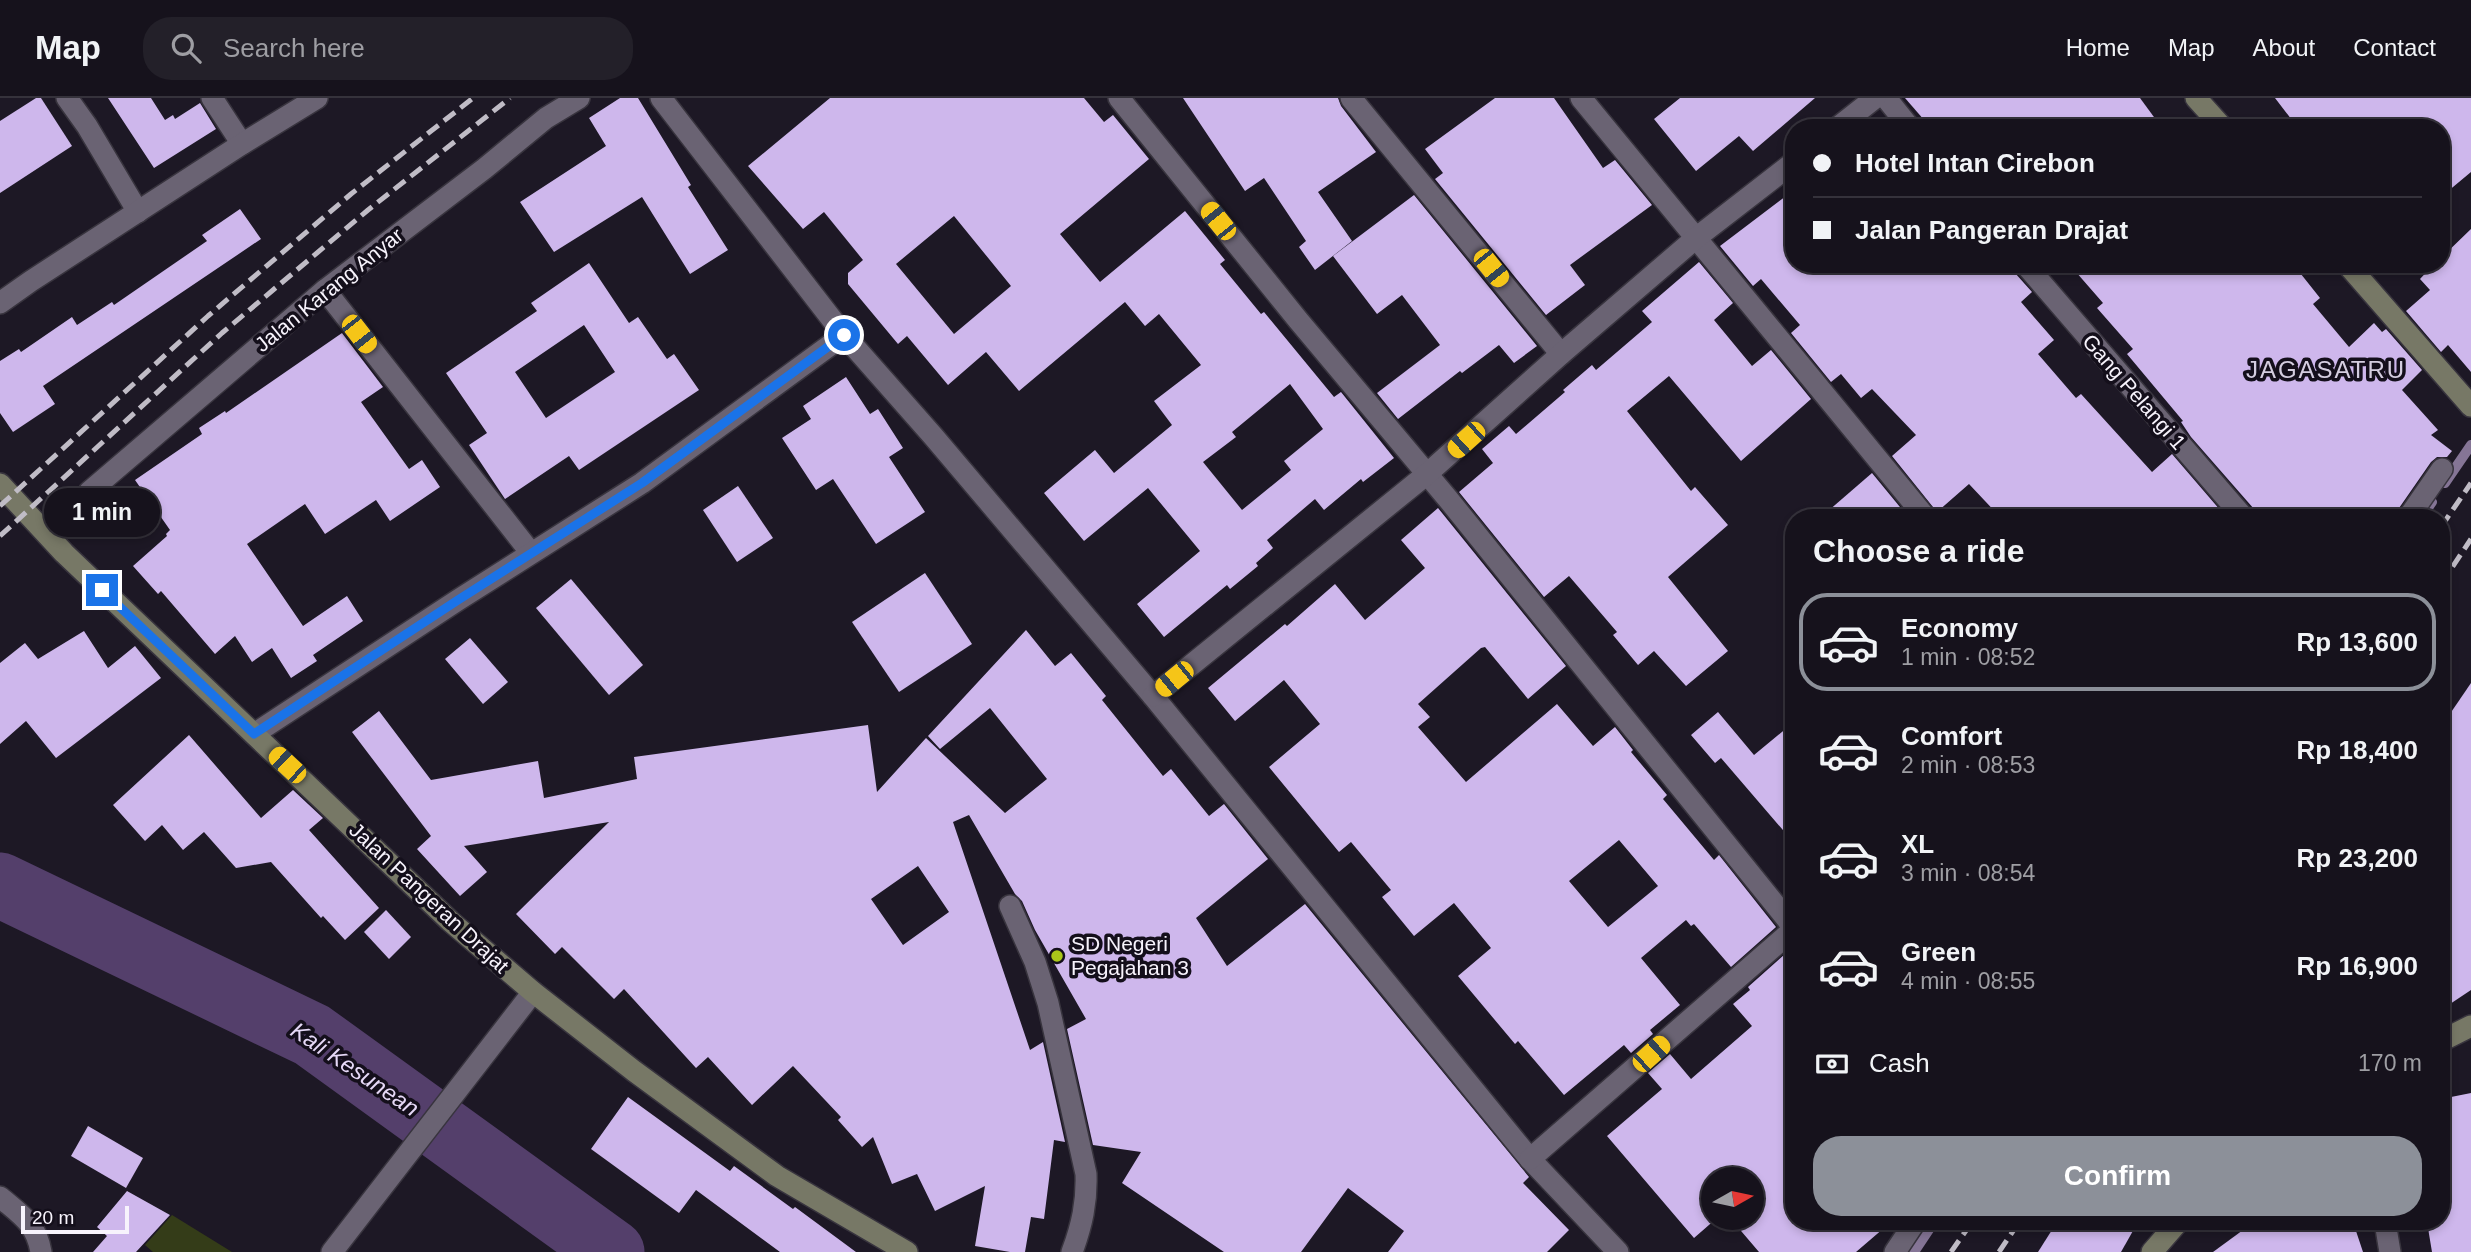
<!DOCTYPE html>
<html lang="en">
<head>
<meta charset="utf-8">
<style>
	body { margin:0; font-family:Helvetica,sans-serif; background:#232029; color:#f1f3f6; height:100vh; display:flex; flex-direction:column; font-size:26px; white-space:nowrap }
	* { box-sizing:border-box; margin:0 }
	p { font-size:23px; color:#9e9ea3 }
	.icon { flex:none; width:38px; height:38px; fill:none; stroke:currentColor; stroke-width:2; stroke-linecap:round; stroke-linejoin:round }
	.map { position:relative; flex:1; overflow:hidden }
	.sheet { position:absolute; left:1785px; top:411px; width:665px; height:721px; display:flex; flex-direction:column; background:#16121c; border-radius:28px; box-shadow:0 4px 10px #0003,0 0 0 2px #35323b }
	.sheet>* { flex:none }
	.top-card { position:absolute; left:1785px; top:21px; width:665px; height:154px; border-radius:28px; box-shadow:0 4px 10px #0003,0 0 0 2px #35323b; display:grid; align-content:center; height:154px; padding:0 28px; background:#16121c }
	.needle { width:46px; rotate:81deg }
	.fabs { position:absolute; left:1701px; top:1069px; display:grid; gap:14px }
	.fabs a { display:grid; place-items:center; width:63px; height:63px; border-radius:50%; background:#16121c; box-shadow:0 4px 10px #0003,0 0 0 2px #35323b; font-size:35px }
	.scale { position:absolute; left:21px; bottom:18px; width:108px; box-sizing:border-box; padding-left:7px; border:4px solid #f7f3fc; border-top:0; font-size:19px; line-height:24px; white-space:nowrap; color:#f7f3fc; -webkit-text-stroke:5px #140f1b; paint-order:stroke }
	.end { position:absolute; width:32px; height:32px; margin:-16px; border:9px solid #1a73e8; background:#fff; box-shadow:0 0 0 4px #fff }
	.from { border-radius:50% }
	.bubble { position:absolute; height:49px; border-radius:24px; background:#16121c; box-shadow:0 4px 10px #0003,0 0 0 2px #35323b; font-size:23px; font-weight:700; line-height:49px; text-align:center }
	.car { position:absolute; width:21px; height:42px; margin:-21px -10px; border-radius:9px; box-shadow:0 0 5px 2px #0007; background:linear-gradient(#f5c518 24%,#345 0 40%,#f5c518 0 76%,#345 0 86%,#f5c518 0) }
	.top-card b { display:flex; align-items:center; gap:24px; height:66px; font-size:26px }
	.top-card b+b { border-top:2px solid #35323b }
	.top-card i { width:18px; height:18px; background:#f1f3f6 }
	ul { padding:0; list-style:none }
	li { display:flex; align-items:center; gap:21px; height:98px; margin:0 14px 10px; padding:0 14px; border:4px solid transparent; border-radius:28px }
	li div { flex:1 }
	li b { display:block; font-size:26px }
	li em { font-style:normal; font-weight:700 }
	li.selected { border-color:#8c9099 }
	li>.icon { width:63px; height:63px; stroke-width:1.5 }
	h2 { padding:0 28px; font-size:32px; line-height:84px }
	.pay { display:flex; align-items:center; gap:18px; height:77px; padding:0 28px; font-size:26px }
	.pay p { margin-inline-start:auto }
	.button { display:flex; gap:14px; margin-top:auto; padding:14px 28px }
	.button a { flex:1; height:80px; border-radius:28px; background:#8c9099; color:#fff; font-size:28px; font-weight:700; line-height:80px; text-align:center }
	header { display:flex; align-items:center; gap:42px; box-sizing:border-box; height:98px; padding:0 35px; background:#16121c; border-bottom:2px solid #35323b }
	header strong { font-size:33px }
	nav { display:flex; gap:38px; margin-inline-start:auto; font-size:24px }
	.search { width:490px; height:63px; background:#232029; display:flex; align-items:center; gap:18px; box-sizing:border-box; padding:0 24px; border-radius:28px; color:#9e9ea3; font-size:26px }
	.map>svg:first-child { display:block }
</style>
</head>
<body>
<header>
<strong>Map</strong>
<div class="search"><svg class="icon" aria-label="search" viewBox="0 0 24 24"><circle cx="10" cy="10" r="6"/><path d="M15 15l6 6"/></svg>Search here</div>
<nav><a>Home</a><a>Map</a><a>About</a><a>Contact</a></nav>
</header>
<div class="map">
<svg width="2471" height="1154" viewBox="0 0 2471 1154">
	<rect width="100%" height="100%" fill="#1d1825"/>
	<polygon fill="#343c18" points="172,1117 232,1154 153,1154 145,1147"/>
	<g fill="none" stroke-linecap="round" stroke-linejoin="round">
		<g stroke="#857596" stroke-width="10">
			<polyline points="2445,385 2471,347"/>
			<polyline points="2421,420 2432,404"/>
			<polyline points="1914,1154 1934,1124"/>
		</g>
		<polyline stroke="#543f6b" stroke-width="65" points="0,787 312,937 612,1154"/>
	</g>
	<g fill="#ceb7ec" fill-rule="evenodd">
		<polygon points="36,0 41,0 72,48 0,95 0,23"/>
		<polygon points="108,0 151,0 165,22 173,17 175,21 200,5 216,31 154,70"/>
		<polygon points="620,0 638,0 691,87 688,89 728,152 690,176 642,99 554,154 520,104 606,48 589,20"/>
		<path d="M830,0H1084L1104,24L1113,17L1149,61L1060,136L1100,184L1185,113L1225,162L1220,166L1261,216L1264,214L1334,299L1341,294L1394,360L1363,384L1361,381L1324,412L1315,401L1267,442L1273,450L1256,465L1258,468L1230,491L1227,487L1164,539L1137,506L1200,453L1148,390L1084,443L1044,395L1095,352L1114,375L1172,327L1154,303L1201,267L1159,216L1145,228L1125,204L1019,293L986,254L948,287L907,238L898,246L848,186V175L863,162L824,114L803,131L748,68ZM954,118L1011,188L954,236L896,166ZM1290,286L1323,331L1284,363L1291,372L1242,412L1203,364L1236,339L1232,334Z"/>
		<polygon points="1183,0 1338,0 1341,8 1376,54 1318,94 1352,143 1315,172 1299,149 1306,143 1264,80 1245,93"/>
		<polygon points="1495,0 1554,0 1603,70 1615,62 1652,107 1570,167 1585,187 1546,217 1435,81 1443,75 1425,51"/>
		<polygon points="1680,0 1815,0 1753,53 1739,38 1696,73 1654,21"/>
		<polygon points="1905,0 2140,0 2162,30 1931,30"/>
		<polygon points="2275,0 2471,0 2471,74 2441,99 2441,30 2298,30"/>
		<polygon points="1794,92 1794,166 2012,166 2015,175 2032,194 2021,204 2054,242 2038,256 2076,300 2081,296 2152,374 2172,356 2227,420 2001,420 1969,386 1937,414 1892,358 1916,337 1872,291 1861,300 1841,276 1831,284 1791,235 1800,227 1761,181 1753,188 1720,148"/>
		<polygon points="1414,97 1537,248 1514,265 1499,247 1462,275 1460,273 1398,321 1377,295 1440,247 1402,197 1377,216 1333,158"/>
		<polygon points="240,111 261,141 43,288 55,306 13,334 0,315 0,263 19,251 21,254 72,219 77,227 112,204 114,207 207,143 202,137"/>
		<polygon points="2471,131 2471,274 2448,247 2441,254 2406,213 2430,192 2420,181 2434,166 2441,166 2441,160"/>
		<polygon points="1699,164 1733,205 1714,222 1752,268 1771,252 1811,301 1741,363 1669,278 1627,313 1691,393 1695,389 1728,427 1668,479 1728,553 1686,588 1654,553 1638,567 1613,537 1617,534 1569,478 1544,499 1459,394 1493,365 1482,351 1509,328 1516,336 1565,294 1563,292 1592,267 1596,272 1652,224 1642,213"/>
		<path d="M589,165L629,225L638,219L667,261L674,256L699,292L579,372L569,358L505,401L469,347L487,335L446,275L537,213L531,205ZM584,227L615,274L546,320L515,274Z"/>
		<polygon points="2069,166 2293,166 2320,200 2313,206 2349,249 2374,225 2382,234 2386,231 2422,272 2402,292 2438,332 2431,337 2452,353 2447,359 2437,359 2431,364 2397,413 2395,420 2257,420 2254,411 2191,339 2181,324 2183,323 2127,256 2133,251 2097,210 2103,205"/>
		<polygon points="342,235 383,289 361,304 409,371 422,362 440,389 390,423 376,402 325,436 305,406 247,446 303,528 347,498 363,523 313,557 317,563 291,580 272,550 252,564 235,538 215,556 161,493 158,496 133,468 167,438 166,436 170,432 135,382 202,336 199,330 225,313 226,315"/>
		<polygon points="846,279 870,316 878,311 903,350 889,359 925,414 876,446 833,381 816,392 782,340 811,321 803,308"/>
		<polygon points="1872,375 1909,420 1820,420"/>
		<polygon points="738,388 773,440 737,464 703,412"/>
		<path d="M1438,410L1566,568L1528,601L1485,549L1481,550L1418,606L1430,619L1418,629L1466,684L1557,606L1593,648L1615,629L1633,652L1631,654L1667,697L1663,701L1714,762L1719,757L1776,829L1731,869L1694,826L1691,828L1686,822L1641,860L1680,907L1650,932L1653,936L1631,955L1624,947L1564,997L1518,943L1515,946L1458,878L1491,850L1454,805L1414,838L1382,799L1391,792L1351,744L1339,754L1269,669L1320,626L1284,582L1235,623L1208,590L1285,526L1287,528L1335,486L1365,522L1425,470L1401,442ZM1619,742L1658,788L1608,829L1569,783Z"/>
		<polygon points="925,475 972,546 899,594 852,524"/>
		<polygon points="571,481 643,567 609,597 536,510"/>
		<path d="M1026,532L1055,568L1071,555L1106,598L1102,602L1163,678L1171,671L1209,718L1224,706L1268,761L1196,820L1227,868L1305,806L1529,1079L1523,1085L1569,1132L1547,1154H1388L1404,1133L1348,1090L1301,1154H1224L1122,1085L1141,1054L1093,1047L1067,931L1086,921L1035,832L1022,803L1015,796L969,717L953,724L1030,952L1043,944L1065,1044L1054,1042L1044,1121L1031,1119L1025,1154H1010L975,1148L985,1088L935,1113L917,1076L892,1086L873,1039L862,1049L838,1022L841,1019L793,968L752,1007L708,959L696,970L624,891L614,901L562,849L555,856L516,816L609,724L464,748L487,774L460,798L417,751L431,738L352,634L379,613L431,682L538,663L544,700L637,681L634,659L868,627L877,694L926,640L1005,715L1047,681L990,610L940,651L928,638ZM918,768L949,814L903,847L871,801Z"/>
		<polygon points="84,533 108,570 135,548 161,580 56,660 26,623 0,646 0,565 25,545 38,561"/>
		<polygon points="470,540 508,584 483,606 445,561"/>
		<polygon points="2471,585 2471,892 2441,912 2441,629"/>
		<polygon points="1718,614 1754,657 1794,624 1794,745 1721,660 1715,665 1691,637"/>
		<polygon points="189,637 261,720 293,692 323,720 309,732 379,810 345,842 323,818 321,820 271,764 236,770 204,734 183,752 162,727 145,743 113,707"/>
		<polygon points="386,812 411,839 389,861 364,834"/>
		<polygon points="1793,849 1794,1124 1891,1124 1856,1154 1759,1154 1730,1120 1752,1120 1752,1082 1713,1082 1713,1120 1717,1120 1694,1140 1607,1038 1662,991 1648,975 1670,956 1691,981 1752,928 1733,906 1750,892 1748,889"/>
		<polygon points="2471,995 2471,1154 2432,1154 2427,1124 2441,1124 2441,1001"/>
		<polygon points="628,999 730,1073 734,1068 793,1111 795,1109 856,1154 780,1154 696,1092 679,1115 591,1051"/>
		<polygon points="88,1028 143,1060 126,1090 71,1058"/>
		<polygon points="127,1093 170,1117 136,1154 93,1154 107,1138 97,1129"/>
		<polygon points="2057,1124 2138,1124 2121,1154 2038,1154"/>
		<polygon points="2254,1124 2353,1124 2363,1154 2213,1154"/>
	</g>
	<g fill="none" stroke-linecap="round" stroke-linejoin="round">
		<g stroke="#38343e" stroke-width="24">
			<g id="street">
				<polyline points="67,0 87,28 138,114"/>
				<polyline points="212,0 242,46"/>
				<polyline points="661,0 844,237 933,338 1153,598 1530,1061 1618,1154"/>
				<polyline points="1119,0 1298,222 1448,401 1794,830"/>
				<polyline points="1351,0 1561,256"/>
				<polyline points="1581,0 1926,420"/>
				<polyline points="1886,0 1910,30"/>
				<polyline points="1837,30 1875,0"/>
				<polyline points="2025,166 2244,420"/>
				<polyline points="325,192 531,455"/>
				<polyline points="0,205 31,183 242,46 317,0"/>
				<polyline points="89,394 325,192 484,71 546,20 579,0"/>
				<polyline points="2408,420 2442,371"/>
				<polyline points="1153,598 1427,376 1561,256 1696,140 1794,64"/>
				<polyline points="254,636 458,502 642,385 844,237"/>
				<path d="M1010,808L1035,864L1048,905L1086,1076C1087,1104 1082,1127 1072,1154"/>
				<polyline points="1530,1061 1794,831"/>
				<path d="M0,1099C21,1117 36,1125 41,1154"/>
				<polyline points="2385,1124 2390,1154"/>
				<polyline points="332,1154 533,894"/>
				<polyline points="1895,1154 1915,1124"/>
			</g>
		</g>
		<g stroke="#38343e" stroke-width="24">
			<g id="secondary">
				<polyline points="2196,0 2223,30"/>
				<polyline points="2347,166 2471,308"/>
				<polyline points="0,386 64,455 450,823 533,894 634,973 777,1078 907,1154"/>
				<polyline points="2441,943 2471,928"/>
				<polyline points="2152,1154 2178,1124"/>
			</g>
		</g>
		<use href="#street" stroke="#6a6373" stroke-width="21"/>
		<use href="#secondary" stroke="#777866" stroke-width="21"/>
		<g stroke="#c0bcc6" stroke-width="5" stroke-dasharray="14 7" stroke-linecap="butt">
			<polyline points="0,408 208,218 351,96 473,0"/>
			<polyline points="2441,429 2471,385"/>
			<polyline points="0,438 222,235 368,112 510,0"/>
			<polyline points="2441,486 2471,441"/>
			<polyline points="1951,1154 1972,1124"/>
			<polyline points="1999,1154 2019,1124"/>
		</g>
	</g>
	<g fill="none" stroke-linecap="round" stroke-linejoin="round">
		<polyline stroke="#1a73e8" stroke-width="9" points="102,492 254,636 458,502 642,385 844,237"/>
	</g>
	<circle fill="#aac719" stroke="#140f1b" stroke-width="2.5" cx="1057" cy="858" r="7"/>
	<g text-anchor="middle" stroke-width="7" stroke-linejoin="round" paint-order="stroke">
		<g font-size="21" fill="#f7f3fc" stroke="#140f1b">
			<text transform="translate(329 192) rotate(-39)" y="7">Jalan Karang Anyar</text>
			<text transform="translate(2134 294) rotate(49)" y="7">Gang Pelangi 1</text>
			<text transform="translate(429 800) rotate(43)" y="7">Jalan Pangeran Drajat</text>
		</g>
		<g font-size="21" fill="#f7f3fc" stroke="#140f1b" text-anchor="start">
			<text x="1071" y="853">SD Negeri<tspan x="1071" dy="24">Pegajahan 3</tspan></text>
		</g>
		<g font-size="23" font-style="italic" fill="#e6d9f7" stroke="#140f1b">
			<text transform="translate(355 971) rotate(34)" y="8">Kali Kesunean</text>
		</g>
		<g font-size="24" letter-spacing="2" fill="#d4cddf" stroke="#140f1b">
			<text x="2326" y="280">JAGASATRU</text>
		</g>
	</g>
</svg>
<div class="fabs">
<a><svg class="needle" viewBox="-14 -14 28 28"><path d="M0-13l5 13h-10z" fill="#e53935"/><path d="M0 13l5-13h-10z" fill="#9e9ea3"/></svg></a>
</div>
<div class="scale">20 m</div>
<i class="end from" style="left:844px;top:237px"></i>
<i class="end" style="left:102px;top:492px"></i>
<div class="bubble" style="left:44px;top:390px;width:116px">1 min</div>
<i class="car" style="left:1218px;top:123px;rotate:321deg"></i>
<i class="car" style="left:1491px;top:170px;rotate:141deg"></i>
<i class="car" style="left:359px;top:236px;rotate:142deg"></i>
<i class="car" style="left:1466px;top:342px;rotate:228deg"></i>
<i class="car" style="left:1174px;top:581px;rotate:231deg"></i>
<i class="car" style="left:287px;top:667px;rotate:313deg"></i>
<i class="car" style="left:1651px;top:956px;rotate:48deg"></i>
<div class="top-card">
<b><i class="from"></i>Hotel Intan Cirebon</b>
<b><i></i>Jalan Pangeran Drajat</b>
</div>
<section class="sheet">
<h2>Choose a ride</h2>
<ul>
<li class="selected"><svg class="icon" aria-label="car" viewBox="0 0 24 24"><path d="M5 17H2v-5l4-1 3-4h7l3 4 3 1v5h-3M9 17h6M6 11h13"/><circle cx="7" cy="17" r="2"/><circle cx="17" cy="17" r="2"/></svg><div><b>Economy</b><p>1 min · 08:52</p></div><em>Rp 13,600</em></li>
<li><svg class="icon" aria-label="car" viewBox="0 0 24 24"><path d="M5 17H2v-5l4-1 3-4h7l3 4 3 1v5h-3M9 17h6M6 11h13"/><circle cx="7" cy="17" r="2"/><circle cx="17" cy="17" r="2"/></svg><div><b>Comfort</b><p>2 min · 08:53</p></div><em>Rp 18,400</em></li>
<li><svg class="icon" aria-label="car" viewBox="0 0 24 24"><path d="M5 17H2v-5l4-1 3-4h7l3 4 3 1v5h-3M9 17h6M6 11h13"/><circle cx="7" cy="17" r="2"/><circle cx="17" cy="17" r="2"/></svg><div><b>XL</b><p>3 min · 08:54</p></div><em>Rp 23,200</em></li>
<li><svg class="icon" aria-label="car" viewBox="0 0 24 24"><path d="M5 17H2v-5l4-1 3-4h7l3 4 3 1v5h-3M9 17h6M6 11h13"/><circle cx="7" cy="17" r="2"/><circle cx="17" cy="17" r="2"/></svg><div><b>Green</b><p>4 min · 08:55</p></div><em>Rp 16,900</em></li>
</ul>
<div class="pay"><svg class="icon" aria-label="cash" viewBox="0 0 24 24"><path d="M3 7h18v10H3z"/><circle cx="12" cy="12" r="2"/></svg>Cash<p>170 m</p></div>
<div class="button"><a>Confirm</a></div>
</section>
</div>
</body>
</html>
